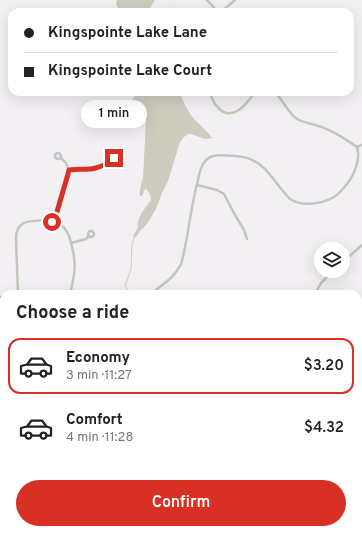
<!DOCTYPE html>
<html lang="en">
<head>
<meta charset="utf-8">
<style>
	body { margin:0; font-family:Overpass,sans-serif; background:#f6f6f6; color:#222; height:100vh; display:flex; flex-direction:column; font-size:15px; white-space:nowrap }
	* { box-sizing:border-box; margin:0 }
	p { font-size:13px; color:#767676 }
	.icon { flex:none; width:22px; height:22px; fill:none; stroke:currentColor; stroke-width:2; stroke-linecap:round; stroke-linejoin:round }
	.map { position:relative; flex:1; overflow:hidden }
	.side { position:absolute; left:0px; top:290px; width:362px; height:244px; display:flex; flex-direction:column; background:#fff; border-radius:12px 12px 0 0; box-shadow:0 4px 16px #0002 }
	.side>* { flex:none }
	.banner { position:absolute; left:8px; top:8px; width:346px; height:88px; border-radius:12px; box-shadow:0 4px 16px #0002; display:grid; align-content:center; height:88px; padding:0 16px; background:#fff }
	.buttons { position:absolute; left:314px; top:242px; display:grid; gap:8px }
	.buttons a { display:grid; place-items:center; width:36px; height:36px; border-radius:50%; background:#fff; box-shadow:0 4px 16px #0002; font-size:20px }
	.end { position:absolute; width:18px; height:18px; margin:-9px; border:5px solid #d93025; background:#fff; box-shadow:0 0 0 2px #fff }
	.from { border-radius:50% }
	.bubble { position:absolute; height:28px; border-radius:14px; background:#fff; box-shadow:0 4px 16px #0002; font-size:13px; font-weight:600; line-height:28px; text-align:center }
	.banner b { display:flex; align-items:center; gap:14px; height:38px; font-size:15px }
	.banner b+b { border-top:1px solid #e0e0e0 }
	.banner i { width:10px; height:10px; background:#222 }
	ul { padding:0; list-style:none }
	li { display:flex; align-items:center; gap:12px; height:56px; margin:0 8px 6px; padding:0 8px; border:2px solid transparent; border-radius:12px }
	li div { flex:1 }
	li b { display:block; font-size:15px }
	li em { font-style:normal; font-weight:600 }
	li.active { border-color:#d93025 }
	li>.icon { width:36px; height:36px; stroke-width:1.5 }
	h2 { padding:0 16px; font-size:18px; line-height:48px }
	.button { display:flex; gap:8px; margin-top:auto; padding:8px 16px }
	.button a { flex:1; height:46px; border-radius:24px; background:#d93025; color:#fff; font-size:16px; font-weight:600; line-height:46px; text-align:center }
	.map>svg:first-child { display:block }
</style>
</head>
<body>
<div class="map">
<svg width="362" height="534" viewBox="0 0 362 534">
	<rect width="100%" height="100%" fill="#f3f0f4"/>
	<polygon fill="#dbd2d9" points="0,515 4,517 4,530 30,530 48,532 51,530 80,530 76,534 0,534"/>
	<g fill="#cdccbf">
		<polygon points="117,0 155,0 149,10 150,12 120,12 116,4"/>
		<path d="M139,92H180C183,102 188,112 195,120C201,126 207,131 212,138L205,139L191,134H188L184,137L180,142L168,181L162,193L156,209L147,224L141,230L135,238L133,236L138,227C136,218 146,207 151,200L150,194L146,189H145L142,196H140C139,190 141,184 143,178L146,120L145,110L139,107L129,108L127,105Z"/>
	</g>
	<g fill="none" stroke-linecap="round" stroke-linejoin="round">
		<g stroke="#cdccbf" stroke-width="1">
			<polyline points="134,294 127,289 125,286 131,269 132,244 134,238"/>
			<polyline points="118,534 118,530"/>
		</g>
		<g stroke="#c4c4bd" stroke-width="2.5">
			<polyline points="207,0 218,12"/>
			<polyline points="175,9 176,12"/>
			<polyline points="221,12 235,0"/>
			<path d="M210,92C213,104 223,119 237,111C245,107 250,99 255,92"/>
			<path d="M275,92C283,100 288,113 297,119C304,123 311,123 318,126C330,129 347,140 357,147"/>
			<circle cx="58" cy="156" r="3"/>
			<path d="M69,170C85,169 94,172 109,163V161L111,158L114,159L115,162L112,164L109,163"/>
			<polyline points="197,185 217,190 224,194 235,215 244,230 247,239"/>
			<path d="M55,222L68,174C69,167 67,163 61,158"/>
			<circle cx="91" cy="234" r="3"/>
			<polyline points="71,243 86,239 89,236"/>
			<polyline points="343,262 362,245"/>
			<path d="M18,294L16,238C16,232 18,226 24,223C30,220 49,220 55,222C59,223 63,226 65,229C68,233 70,238 71,243C77,264 75,273 70,294"/>
			<path d="M151,294C162,285 175,277 181,264C184,255 185,246 187,237C190,218 193,199 198,180C199,176 200,170 202,166C204,161 209,157 213,156C220,154 228,156 235,156C241,157 247,157 252,160C263,164 271,176 278,185C282,190 286,195 290,199C302,207 322,204 334,197C339,194 343,189 347,184C354,175 361,159 357,147L362,145"/>
			<polyline points="315,294 321,283 333,271"/>
			<polyline points="0,297 4,297"/>
			<polyline points="0,304 4,304"/>
			<polyline points="0,386 4,387"/>
			<polyline points="358,431 362,421"/>
			<polyline points="0,491 4,475"/>
			<polyline points="0,494 4,495"/>
			<polyline points="358,507 362,511"/>
			<polyline points="169,530 173,534"/>
			<polyline points="233,530 235,534"/>
			<polyline points="328,534 329,534"/>
		</g>
	</g>
	<g fill="none" stroke-linecap="round" stroke-linejoin="round">
		<path stroke="#d93025" stroke-width="5" d="M52,222H54L68,174L69,170C85,168 94,172 109,162V160L110,158H114"/>
	</g>
</svg>
<div class="buttons">
<a><svg class="icon" aria-label="layers" viewBox="0 0 24 24"><path d="M12 4l9 5-9 5-9-5zM3 14l9 5 9-5"/></svg></a>
</div>
<i class="end from" style="left:52px;top:222px"></i>
<i class="end" style="left:114px;top:158px"></i>
<div class="bubble" style="left:81px;top:100px;width:66px">1 min</div>
<div class="banner">
<b><i class="from"></i>Kingspointe Lake Lane</b>
<b><i></i>Kingspointe Lake Court</b>
</div>
<section class="side">
<h2>Choose a ride</h2>
<ul>
<li class="active"><svg class="icon" aria-label="car" viewBox="0 0 24 24"><path d="M5 17H2v-5l4-1 3-4h7l3 4 3 1v5h-3M9 17h6M6 11h13"/><circle cx="7" cy="17" r="2"/><circle cx="17" cy="17" r="2"/></svg><div><b>Economy</b><p>3 min · 11:27</p></div><em>$3.20</em></li>
<li><svg class="icon" aria-label="car" viewBox="0 0 24 24"><path d="M5 17H2v-5l4-1 3-4h7l3 4 3 1v5h-3M9 17h6M6 11h13"/><circle cx="7" cy="17" r="2"/><circle cx="17" cy="17" r="2"/></svg><div><b>Comfort</b><p>4 min · 11:28</p></div><em>$4.32</em></li>
</ul>
<div class="button"><a>Confirm</a></div>
</section>
</div>
</body>
</html>
